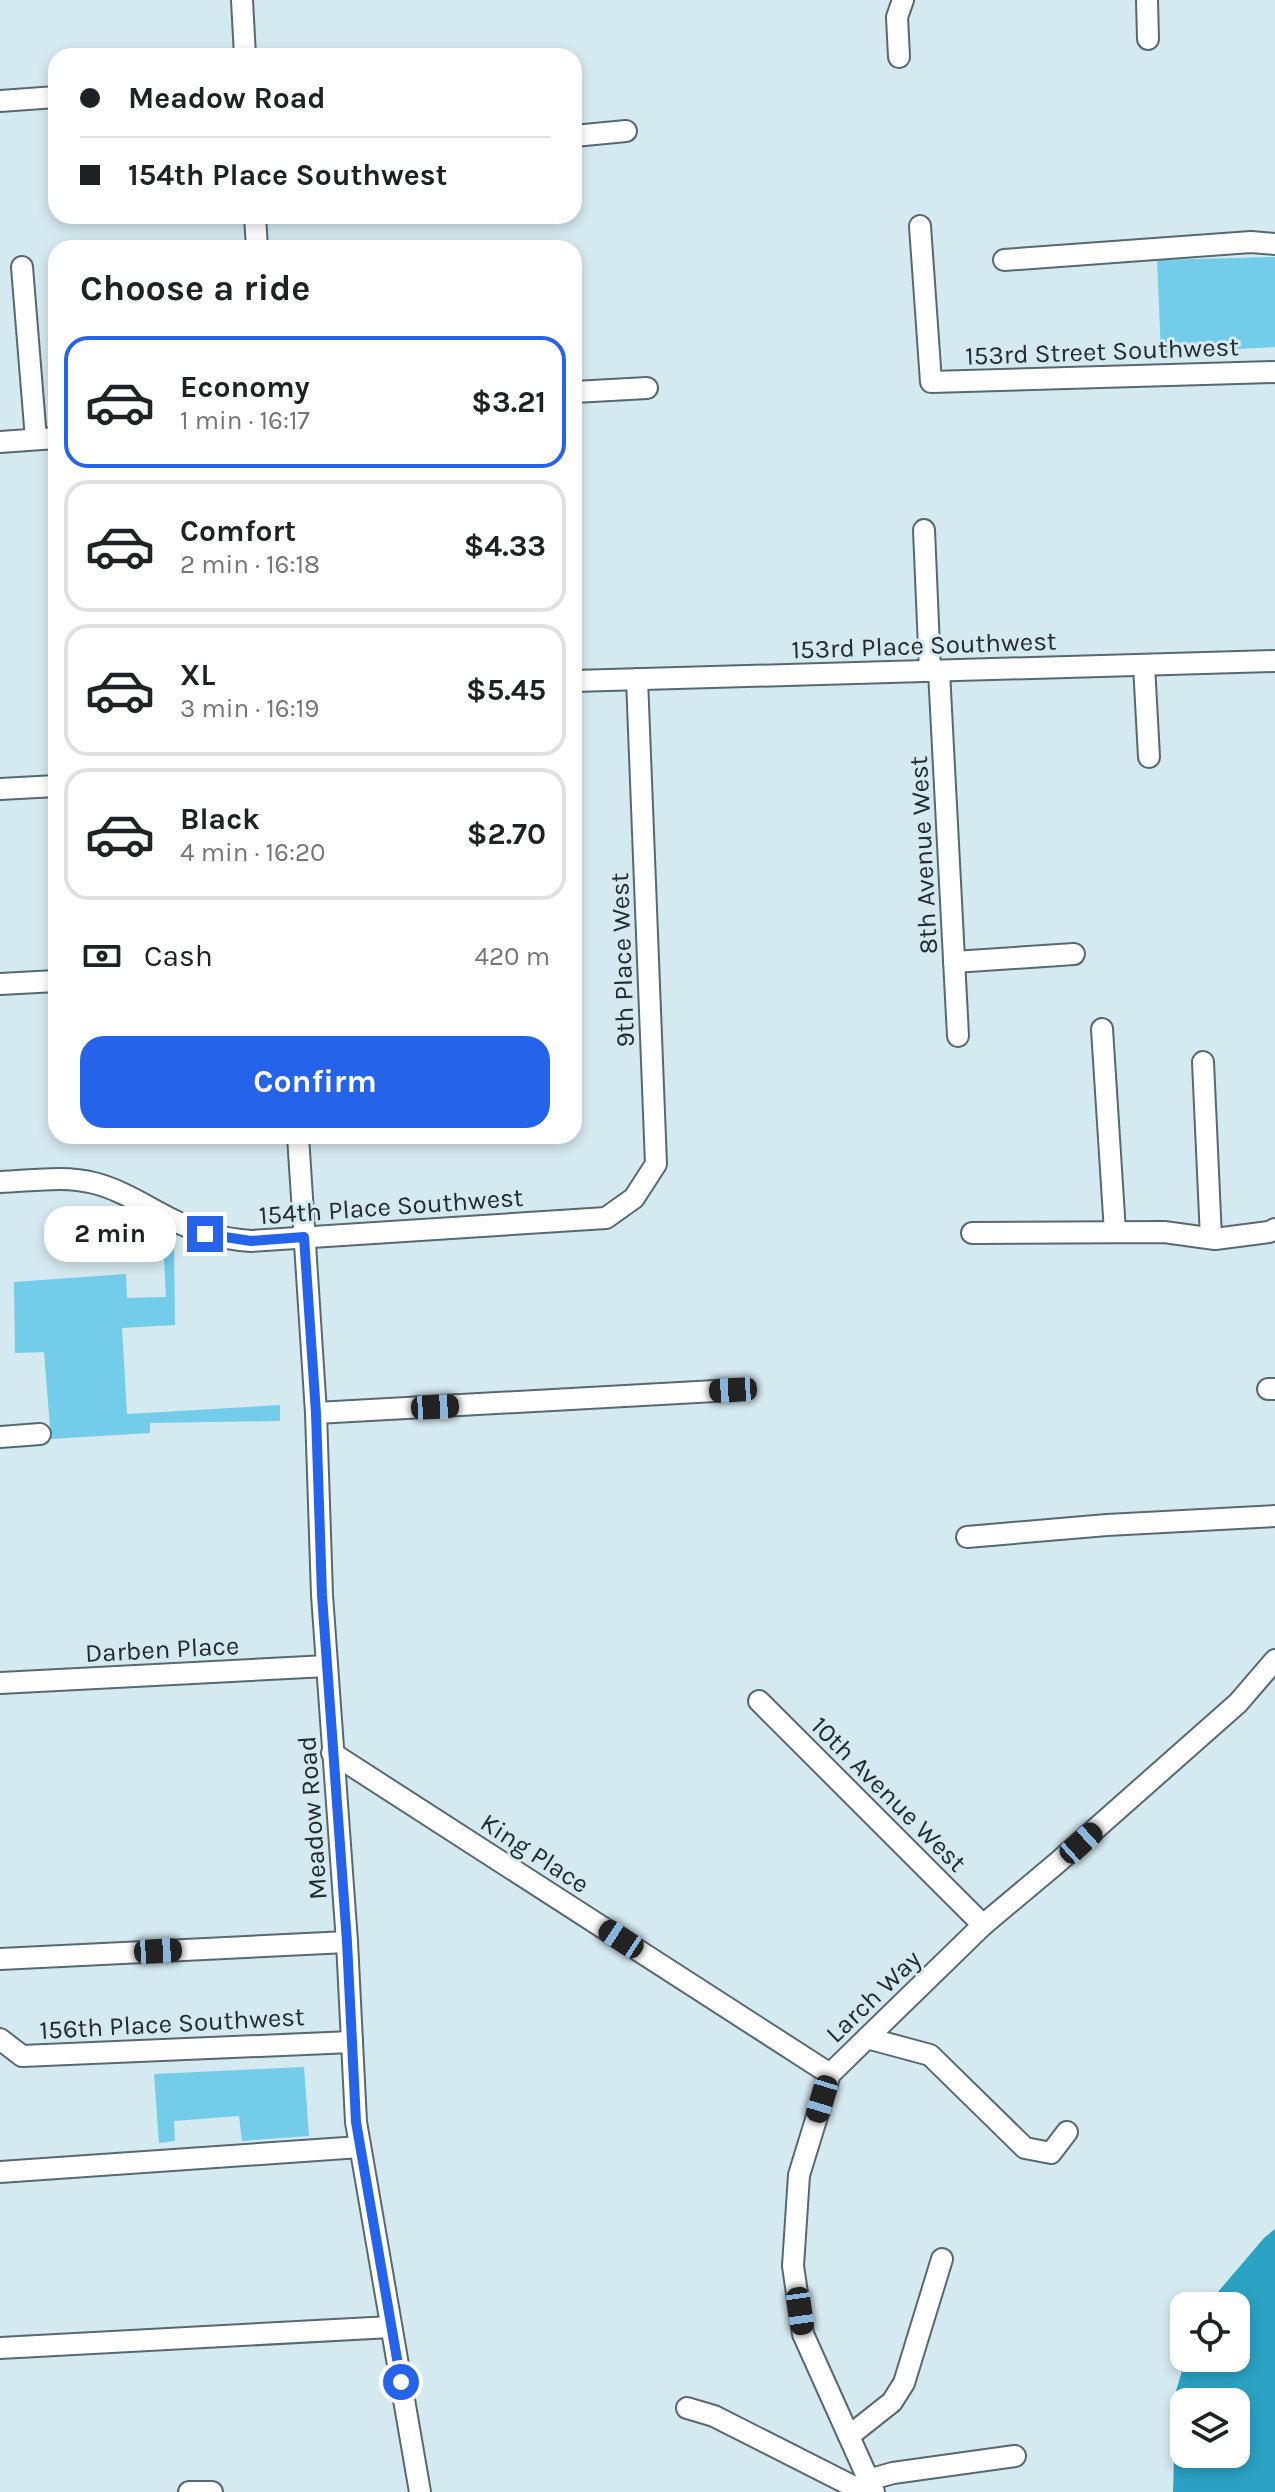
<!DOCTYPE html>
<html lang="en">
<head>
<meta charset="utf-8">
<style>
	body { margin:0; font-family:Karla,sans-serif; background:#f6f6f6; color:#202124; height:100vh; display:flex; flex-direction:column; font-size:30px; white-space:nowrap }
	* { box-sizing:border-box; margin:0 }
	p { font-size:26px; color:#757577 }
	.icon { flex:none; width:44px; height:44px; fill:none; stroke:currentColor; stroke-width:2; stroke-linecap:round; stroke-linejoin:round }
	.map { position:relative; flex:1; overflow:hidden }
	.sheet { position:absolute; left:48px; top:240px; width:534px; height:904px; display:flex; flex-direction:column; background:#fff; border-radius:24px; box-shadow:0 4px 12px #0003 }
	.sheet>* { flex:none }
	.banner { position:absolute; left:48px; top:48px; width:534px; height:176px; border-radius:24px; box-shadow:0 4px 12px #0003; display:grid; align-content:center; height:176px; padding:0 32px; background:#fff }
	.buttons { position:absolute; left:1170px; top:2292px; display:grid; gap:16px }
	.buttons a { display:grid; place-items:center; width:80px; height:80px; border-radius:16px; background:#fff; box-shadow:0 4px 12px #0003; font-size:40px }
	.end { position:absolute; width:36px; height:36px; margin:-18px; border:10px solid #2563eb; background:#fff; box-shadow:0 0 0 4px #fff }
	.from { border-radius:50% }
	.bubble { position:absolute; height:56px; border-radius:24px; background:#fff; box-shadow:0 4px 12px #0003; font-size:26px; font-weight:700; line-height:56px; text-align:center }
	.car { position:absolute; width:24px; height:48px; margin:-24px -12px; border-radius:10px; box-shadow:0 0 6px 2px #0007; background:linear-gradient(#222 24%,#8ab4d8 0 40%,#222 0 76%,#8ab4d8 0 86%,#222 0) }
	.banner b { display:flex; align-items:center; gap:28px; height:76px; font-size:30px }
	.banner b+b { border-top:2px solid #e0e0e0 }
	.banner i { width:20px; height:20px; background:#202124 }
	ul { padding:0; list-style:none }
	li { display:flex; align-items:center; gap:24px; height:132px; margin:0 16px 12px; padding:0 16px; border:4px solid #e0e0e0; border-radius:24px }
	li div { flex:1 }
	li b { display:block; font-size:30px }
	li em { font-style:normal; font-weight:700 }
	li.selected { border-color:#2563eb }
	li>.icon { width:72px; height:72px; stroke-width:1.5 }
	h2 { padding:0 32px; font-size:36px; line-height:96px }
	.pay { display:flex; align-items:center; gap:20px; height:88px; padding:0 32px; font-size:30px }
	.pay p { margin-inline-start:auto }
	.cta { display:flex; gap:16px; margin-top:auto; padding:16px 32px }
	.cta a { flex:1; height:92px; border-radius:24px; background:#2563eb; color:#fff; font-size:32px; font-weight:700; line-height:92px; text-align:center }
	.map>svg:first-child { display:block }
</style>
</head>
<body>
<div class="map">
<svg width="1275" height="2492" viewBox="0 0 1275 2492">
	<rect width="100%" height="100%" fill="#d5e9f0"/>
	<g fill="#73cce9">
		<polygon points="1275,257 1275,347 1161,353 1157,260"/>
		<polygon points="163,1240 174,1245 175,1325 122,1328 127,1414 280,1405 280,1421 150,1423 150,1433 51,1439 44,1352 15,1353 14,1282 126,1274 127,1298 166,1297"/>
		<polygon points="304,2067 309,2136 242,2141 239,2116 174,2121 175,2141 159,2143 154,2074"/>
	</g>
	<path fill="#2ba2c3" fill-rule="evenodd" d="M1275,2229V2492H1173L1176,2391L1186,2358H1236V2306H1206L1264,2238ZM1184,2402H1236V2454H1184Z"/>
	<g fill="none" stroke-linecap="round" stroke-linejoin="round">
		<g stroke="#57696f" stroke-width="24">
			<g id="minor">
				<polyline points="242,0 245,56"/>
				<polyline points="1147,0 1148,39"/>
				<polyline points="899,57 897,17 903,0"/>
				<polyline points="0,101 56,97"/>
				<polyline points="574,136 626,131"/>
				<polyline points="255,216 257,248"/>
				<polyline points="920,226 931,382 1275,372"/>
				<polyline points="1004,260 1251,242 1275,244"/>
				<polyline points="22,267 36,439"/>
				<polyline points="574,392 647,388"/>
				<polyline points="0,442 56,438"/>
				<polyline points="924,530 930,671"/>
				<polyline points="1144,665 1149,757"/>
				<polyline points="939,671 958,1036"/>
				<polyline points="574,681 1275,661"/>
				<polyline points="0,789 56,786"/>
				<polyline points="954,962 1074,954"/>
				<polyline points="0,984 56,981"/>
				<polyline points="1102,1029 1115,1232"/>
				<polyline points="1203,1062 1211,1238"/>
				<polyline points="298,1136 316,1413 322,1595 347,1942 356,2122 420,2492"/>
				<path d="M0,1182C31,1181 64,1175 94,1183C122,1190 147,1207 173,1220C198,1233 223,1239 251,1241L606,1218L634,1198L656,1164L637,679"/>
				<polyline points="972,1233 1164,1232 1215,1239 1269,1232 1275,1229"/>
				<polyline points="1268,1389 1275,1389"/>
				<polyline points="316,1413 733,1390"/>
				<polyline points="0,1437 40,1434"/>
				<polyline points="967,1537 1107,1525 1275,1516"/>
				<polyline points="0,1683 327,1666"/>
				<polyline points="759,1701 983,1925"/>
				<polyline points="332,1753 830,2074"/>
				<polyline points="0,1959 347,1942"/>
				<polyline points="867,2038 930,2055 1025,2148 1051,2153 1067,2132"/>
				<polyline points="0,2039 22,2056 352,2042"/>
				<polyline points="0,2172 360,2147"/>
				<polyline points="0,2348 391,2327"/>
				<polyline points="687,2408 714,2416 864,2492"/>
				<polyline points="849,2436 892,2402 904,2383 942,2259"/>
				<polyline points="868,2480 893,2473 1015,2456"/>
				<polyline points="189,2492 212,2492"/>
				<polyline points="874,2492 803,2334 793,2266 799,2175 830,2074 983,1925 1057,1863 1238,1703 1275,1660"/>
			</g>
		</g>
		<use href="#minor" stroke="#fff" stroke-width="20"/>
	</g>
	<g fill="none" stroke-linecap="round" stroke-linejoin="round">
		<polyline stroke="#2563eb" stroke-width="10" points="205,1234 251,1241 304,1237 316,1413 322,1595 347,1942 356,2122 401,2382"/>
	</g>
	<g text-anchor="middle" stroke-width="6" stroke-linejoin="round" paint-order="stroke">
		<g font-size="26" fill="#242b2e" stroke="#d5e9f0">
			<text transform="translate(1102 351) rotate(-2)" y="9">153rd Street Southwest</text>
			<text transform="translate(924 645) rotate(-2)" y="9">153rd Place Southwest</text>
			<text transform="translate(923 855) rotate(-93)" y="9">8th Avenue West</text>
			<text transform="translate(622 960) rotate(-92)" y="9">9th Place West</text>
			<text transform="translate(391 1206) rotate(-4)" y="9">154th Place Southwest</text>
			<text transform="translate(162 1649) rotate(-3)" y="9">Darben Place</text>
			<text transform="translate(889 1794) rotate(45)" y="9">10th Avenue West</text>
			<text transform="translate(312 1818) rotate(-94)" y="9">Meadow Road</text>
			<text transform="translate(535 1853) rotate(33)" y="9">King Place</text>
			<text transform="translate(873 1996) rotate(-44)" y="9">Larch Way</text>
			<text transform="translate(172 2023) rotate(-3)" y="9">156th Place Southwest</text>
		</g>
	</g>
</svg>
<div class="buttons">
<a><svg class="icon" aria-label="locate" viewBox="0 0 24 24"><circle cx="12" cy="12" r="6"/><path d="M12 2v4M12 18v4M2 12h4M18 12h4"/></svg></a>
<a><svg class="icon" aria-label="layers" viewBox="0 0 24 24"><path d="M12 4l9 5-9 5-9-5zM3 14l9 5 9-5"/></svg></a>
</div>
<i class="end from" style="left:401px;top:2382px"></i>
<i class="end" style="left:205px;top:1234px"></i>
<div class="bubble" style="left:44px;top:1206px;width:132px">2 min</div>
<i class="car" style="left:733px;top:1390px;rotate:267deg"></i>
<i class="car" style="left:435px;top:1407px;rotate:87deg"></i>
<i class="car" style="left:1081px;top:1843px;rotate:48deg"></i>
<i class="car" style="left:621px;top:1939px;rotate:303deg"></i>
<i class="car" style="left:158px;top:1951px;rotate:87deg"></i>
<i class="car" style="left:822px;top:2099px;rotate:197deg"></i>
<i class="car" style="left:800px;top:2311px;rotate:172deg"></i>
<div class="banner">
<b><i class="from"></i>Meadow Road</b>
<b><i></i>154th Place Southwest</b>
</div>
<section class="sheet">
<h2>Choose a ride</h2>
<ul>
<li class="selected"><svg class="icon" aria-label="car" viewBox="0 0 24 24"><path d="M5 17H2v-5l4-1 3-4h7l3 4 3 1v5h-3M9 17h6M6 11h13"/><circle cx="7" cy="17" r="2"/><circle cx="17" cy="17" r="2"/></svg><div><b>Economy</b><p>1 min · 16:17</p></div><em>$3.21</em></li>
<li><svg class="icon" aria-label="car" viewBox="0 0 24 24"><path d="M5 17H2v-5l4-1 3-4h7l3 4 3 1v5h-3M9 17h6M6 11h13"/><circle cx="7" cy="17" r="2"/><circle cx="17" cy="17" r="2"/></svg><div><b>Comfort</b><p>2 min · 16:18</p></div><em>$4.33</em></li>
<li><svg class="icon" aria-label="car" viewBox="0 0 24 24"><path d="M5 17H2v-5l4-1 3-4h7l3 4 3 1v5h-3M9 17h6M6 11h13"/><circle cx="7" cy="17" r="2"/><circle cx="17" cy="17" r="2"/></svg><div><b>XL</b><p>3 min · 16:19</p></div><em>$5.45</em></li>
<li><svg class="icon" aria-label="car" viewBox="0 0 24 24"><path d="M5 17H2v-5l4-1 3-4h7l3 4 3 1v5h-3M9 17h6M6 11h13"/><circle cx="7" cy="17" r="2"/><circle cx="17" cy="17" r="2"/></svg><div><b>Black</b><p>4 min · 16:20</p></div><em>$2.70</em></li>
</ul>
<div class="pay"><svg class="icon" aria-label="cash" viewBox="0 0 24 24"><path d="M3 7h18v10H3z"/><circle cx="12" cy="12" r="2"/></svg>Cash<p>420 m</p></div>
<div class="cta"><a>Confirm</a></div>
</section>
</div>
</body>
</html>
